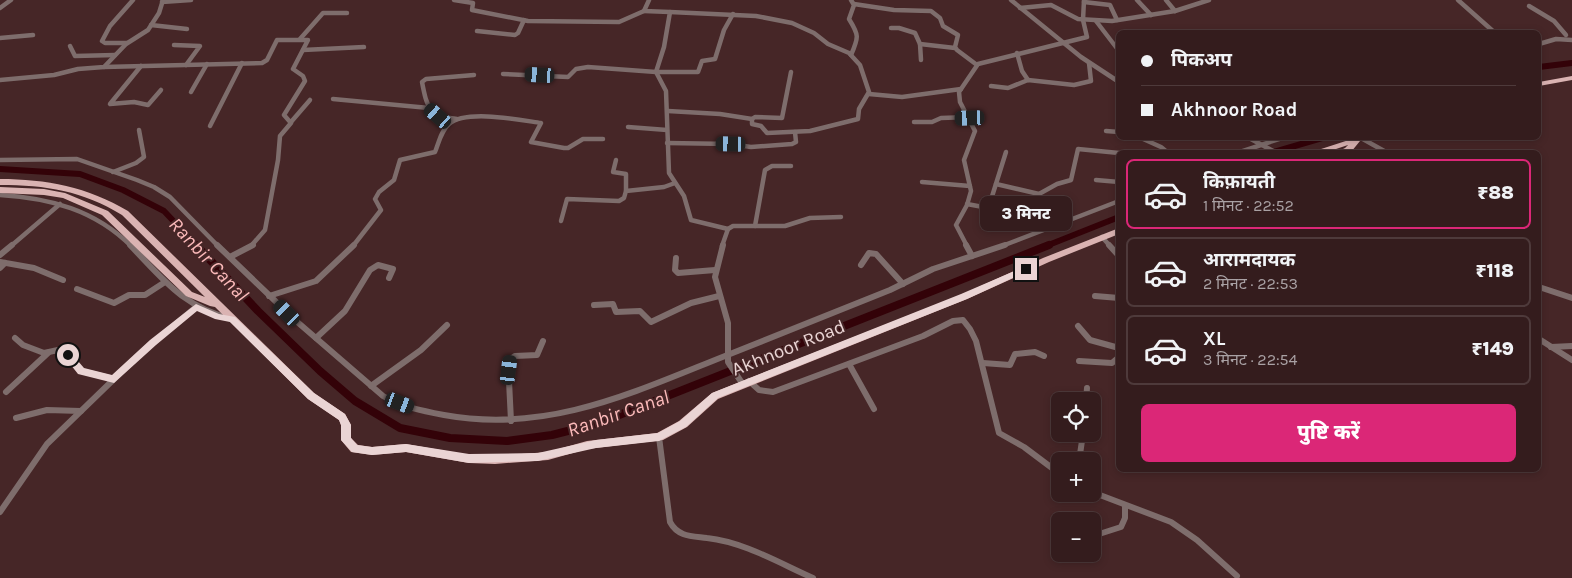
<!DOCTYPE html>
<html lang="hi">
<head>
<meta charset="utf-8">
<style>
	body { margin:0; font-family:Karla,"Noto Sans Devanagari",sans-serif; background:#3f292a; color:#f1f3f6; height:100vh; display:flex; flex-direction:column; font-size:19px; white-space:nowrap }
	* { box-sizing:border-box; margin:0 }
	p { font-size:16px; color:#a9a1a4 }
	.icon { flex:none; width:28px; height:28px; fill:none; stroke:currentColor; stroke-width:2; stroke-linecap:round; stroke-linejoin:round }
	.map { position:relative; flex:1; overflow:hidden }
	.drawer { position:absolute; left:1116px; top:150px; width:425px; height:322px; display:flex; flex-direction:column; background:#341c1d; border-radius:8px; box-shadow:0 2px 8px #0003,0 0 0 1px #4e3a3b }
	.drawer>* { flex:none }
	.guide { position:absolute; left:1116px; top:30px; width:425px; height:110px; border-radius:8px; box-shadow:0 2px 8px #0003,0 0 0 1px #4e3a3b; display:grid; align-content:center; height:110px; padding:0 25px; background:#341c1d }
	.buttons { position:absolute; left:1051px; top:392px; display:grid; gap:10px }
	.buttons a { display:grid; place-items:center; width:50px; height:50px; border-radius:8px; background:#341c1d; box-shadow:0 2px 8px #0003,0 0 0 1px #4e3a3b; font-size:25px }
	.end { position:absolute; width:22px; height:22px; margin:-11px; border:6px solid #ead4d4; background:#111; box-shadow:0 0 0 2px #111 }
	.from { border-radius:50% }
	.bubble { position:absolute; height:35px; border-radius:8px; background:#341c1d; box-shadow:0 2px 8px #0003,0 0 0 1px #4e3a3b; font-size:16px; font-weight:800; line-height:35px; text-align:center }
	.car { position:absolute; width:15px; height:30px; margin:-15px -8px; border-radius:6px; box-shadow:0 0 4px 1px #0007; background:linear-gradient(#222 24%,#8ab4d8 0 40%,#222 0 76%,#8ab4d8 0 86%,#222 0) }
	.guide b { display:flex; align-items:center; gap:18px; height:48px; font-size:19px }
	.guide b+b { border-top:1px solid #4e3a3b }
	.guide i { width:12px; height:12px; background:#f1f3f6 }
	ul { padding:9px 0 0; list-style:none }
	li { display:flex; align-items:center; gap:15px; height:70px; margin:0 10px 8px; padding:0 15px; border:2px solid #4e3a3b; border-radius:8px }
	li div { flex:1 }
	li b { display:block; font-size:19px }
	li em { font-style:normal; font-weight:800 }
	li.current { border-color:#db2777 }
	li>.icon { width:45px; height:45px; stroke-width:1.5 }
	.button { display:flex; gap:10px; margin-top:auto; padding:10px 25px }
	.button a { flex:1; height:58px; border-radius:8px; background:#db2777; color:#fff; font-size:20px; font-weight:800; line-height:58px; text-align:center }
	.map>svg:first-child { display:block }
</style>
</head>
<body>
<div class="map">
<svg width="1572" height="578" viewBox="0 0 1572 578">
	<rect width="100%" height="100%" fill="#462627"/>
	<g fill="none" stroke-linecap="round" stroke-linejoin="round">
		<g stroke="#330208" stroke-width="6">
			<polyline points="1539,67 1572,63"/>
			<polyline points="1274,152 1322,138"/>
			<polyline points="0,169 80,174 123,190 164,211 197,246"/>
			<polyline points="1046,246 1119,217"/>
		</g>
		<polyline stroke="#330208" stroke-width="8" points="196,245 258,311 320,371 355,401 400,428 450,438 507,441 552,435 599,423 1049,245"/>
		<g stroke="#7e6d6c" stroke-width="4.5">
			<polyline points="454,0 473,3 472,10 528,21 619,22 644,11"/>
			<polyline points="649,0 644,11 670,12 664,47 656,72 666,91 669,173 684,196 691,220 728,229 722,246"/>
			<path d="M851,0L854,5L849,19C859,35 859,37 851,55"/>
			<polyline points="1011,0 1081,57 1119,82"/>
			<polyline points="1137,0 1151,15"/>
			<polyline points="1166,0 1175,11"/>
			<polyline points="1458,0 1494,32"/>
			<polyline points="162,2 191,0"/>
			<polyline points="1084,2 1110,5 1117,20"/>
			<polyline points="854,4 894,10 931,11 940,18 943,26 958,35 955,47 957,50 977,65"/>
			<polyline points="1529,6 1554,21 1566,35"/>
			<polyline points="0,8 11,0"/>
			<polyline points="1020,8 1051,5 1078,19 1112,21 1175,11 1209,0"/>
			<polyline points="1096,21 1119,51"/>
			<polyline points="151,25 187,29"/>
			<polyline points="891,28 899,28 915,33 920,44 955,48"/>
			<polyline points="477,31 515,35 518,33 524,20"/>
			<polyline points="0,38 33,35"/>
			<polyline points="300,39 323,13 347,13"/>
			<polyline points="127,43 105,43 102,41 110,26 133,0"/>
			<polyline points="920,44 921,60"/>
			<polyline points="1539,44 1556,39 1572,40"/>
			<polyline points="174,45 200,46 186,65"/>
			<polyline points="70,46 75,56 115,55"/>
			<polyline points="303,50 364,47"/>
			<polyline points="1017,53 1022,71 1028,80"/>
			<polyline points="141,66 110,104 134,102 148,105 161,90"/>
			<polyline points="104,67 262,63 267,60 277,40 308,40 293,69 303,76 305,81 284,115 291,123 280,136 278,160 265,230 251,246"/>
			<polyline points="503,74 568,77 576,69 588,67 656,72 698,72 702,61 715,59 724,30 733,14"/>
			<polyline points="0,80 54,75 78,69 104,67 126,44 148,30 159,13 163,0"/>
			<polyline points="991,86 1008,88 1028,80 1074,85 1091,81 1089,63"/>
			<polyline points="191,92 207,64"/>
			<polyline points="869,94 902,97 961,89"/>
			<polyline points="333,99 429,108"/>
			<polyline points="668,111 720,114 752,119 752,124 761,126 767,133 810,131 858,119 859,109 869,92 860,65 849,53 828,44 814,33 792,23 756,16 670,12"/>
			<path d="M457,119C429,116 427,108 422,82L426,79L474,75"/>
			<polyline points="752,119 755,117 782,118 791,72"/>
			<polyline points="291,122 310,100"/>
			<polyline points="914,122 932,122 941,118 970,117"/>
			<polyline points="210,126 242,63"/>
			<polyline points="628,127 667,130"/>
			<polyline points="1106,131 1119,132"/>
			<polyline points="1141,138 1161,147 1167,152"/>
			<polyline points="1249,138 1275,152"/>
			<polyline points="1361,138 1386,152"/>
			<polyline points="667,143 731,144 751,147 792,144 796,142 795,132"/>
			<polyline points="1240,152 1282,138"/>
			<polyline points="0,160 77,159 137,180 154,187 170,197 218,246"/>
			<polyline points="616,160 613,172 626,174 626,191"/>
			<polyline points="113,172 136,163 144,157 139,130"/>
			<polyline points="1096,180 1119,182"/>
			<polyline points="922,182 970,186"/>
			<polyline points="996,184 1039,194 1057,184 1071,180 1078,149 1119,153"/>
			<path d="M0,195C50,198 95,210 131,246"/>
			<polyline points="967,204 983,207 989,206 1006,152"/>
			<polyline points="561,221 567,199 619,201 624,198 626,191 664,187 675,183"/>
			<polyline points="755,226 785,226 810,218 841,217"/>
			<polyline points="728,229 733,226 755,226 765,170 772,166 791,166"/>
			<polyline points="1102,237 1110,246"/>
			<polyline points="11,246 60,204"/>
			<path d="M353,246L381,210L375,199L379,192L394,180L400,160L435,152C439,142 441,131 449,124C466,109 520,120 541,123L531,142L564,148H568L583,139H603"/>
			<polyline points="967,246 956,225 967,205 971,191 964,160 975,131 960,102 959,92 978,64 1087,37 1083,20 1084,0"/>
			<polyline points="1002,246 1119,201"/>
		</g>
		<g stroke="#7e6d6c" stroke-width="6">
			<path d="M130,245C164,280 182,306 232,319"/>
			<path d="M217,245L295,320L383,396C402,407 423,411 444,415C547,434 632,393 725,356C780,334 835,312 890,290L933,269L1005,245"/>
			<polyline points="723,245 715,277 728,323 728,362 742,383"/>
			<polyline points="966,245 972,256"/>
			<polyline points="1109,245 1119,256"/>
			<polyline points="0,255 12,245"/>
			<polyline points="230,257 253,245"/>
			<polyline points="676,258 675,270 678,273 715,270"/>
			<polyline points="0,262 34,268 63,280"/>
			<polyline points="861,265 869,253 876,254 903,284"/>
			<polyline points="0,268 5,263"/>
			<polyline points="1539,287 1572,298"/>
			<polyline points="77,289 114,303 129,295 145,295 165,282"/>
			<polyline points="269,296 316,281 354,245"/>
			<polyline points="1095,296 1119,298"/>
			<polyline points="594,305 613,304 616,312 640,311 651,322 691,303 719,296"/>
			<polyline points="1078,326 1090,340 1119,348"/>
			<polyline points="15,338 23,345 44,353 58,350 68,355 81,371 114,379"/>
			<polyline points="316,338 345,311 370,270 378,265 393,269 389,278"/>
			<polyline points="1539,339 1572,360"/>
			<polyline points="1551,347 1572,346"/>
			<polyline points="1079,361 1112,363 1119,357"/>
			<polyline points="983,363 1010,365 1015,354 1035,352 1044,356"/>
			<polyline points="849,364 874,409"/>
			<polyline points="749,381 759,390 773,392 923,336 953,321 963,320 970,329 976,341 999,433 1024,447 1060,474"/>
			<polyline points="371,386 421,350 447,325"/>
			<polyline points="6,392 48,353"/>
			<polyline points="1086,401 1087,388"/>
			<polyline points="16,418 47,410 81,411"/>
			<polyline points="511,421 509,381 511,359 515,356 537,355 543,341"/>
			<path d="M659,437L670,522C678,537 692,536 707,538C744,542 779,563 813,578"/>
			<polyline points="1079,461 1083,434"/>
			<polyline points="1092,492 1171,522 1197,540 1237,576"/>
			<polyline points="0,512 47,444 143,351 196,307"/>
			<polyline points="1092,559 1096,535 1121,527 1125,518 1125,506"/>
		</g>
		<g fill="#dab3b2" fill-rule="evenodd">
			<polygon points="1572,76 1572,80 1539,86 1539,82"/>
			<polygon points="1355,138 1366,138 1360,141 1351,152 1337,152 1345,148 1348,145 1327,152 1317,152 1318,150"/>
			<path d="M0,179C46,179 88,187 128,211L314,393L345,414L351,425V438L358,445L372,447L406,444L469,455L495,456L548,452L587,441L657,433L679,421L712,393L961,295L1043,258L1119,228V234L1049,262L967,299L718,399L687,427L663,440L587,449L548,460L495,464L469,463L406,452L372,455L351,452L341,440V425L339,420L308,399L215,307L210,306L186,296L102,215L63,198L44,195L0,193V187L44,189L65,193L108,211L192,292L205,297L122,215C83,191 46,185 0,185Z"/>
		</g>
	</g>
	<polygon fill="#ead4d4" points="1026,266 1028,267 1028,271 967,299 718,398 686,427 659,441 596,448 538,461 469,463 406,452 372,455 352,452 341,440 341,425 339,420 308,399 230,322 215,319 197,311 156,345 114,383 78,374 63,355 68,352 71,353 84,368 112,375 150,340 196,304 219,314 235,317 314,393 345,414 351,425 351,438 357,445 372,447 406,444 469,454 538,453 596,440 658,433 680,421 712,393 961,294"/>
	<g text-anchor="middle" stroke-width="4" stroke-linejoin="round" paint-order="stroke">
		<g font-size="19" fill="#ead4d4" stroke="#462627">
			<text transform="translate(788 347) rotate(-22)" y="7">Akhnoor Road</text>
		</g>
		<g font-size="20" font-style="italic" fill="#fcbaba" stroke="#462627">
			<text transform="translate(209 259) rotate(47)" y="7">Ranbir Canal</text>
			<text transform="translate(618 413) rotate(-19)" y="7">Ranbir Canal</text>
		</g>
	</g>
</svg>
<div class="buttons">
<a><svg class="icon" aria-label="locate" viewBox="0 0 24 24"><circle cx="12" cy="12" r="6"/><path d="M12 2v4M12 18v4M2 12h4M18 12h4"/></svg></a>
<a>+</a>
<a>−</a>
</div>
<i class="end from" style="left:68px;top:355px"></i>
<i class="end" style="left:1026px;top:269px"></i>
<div class="bubble" style="left:980px;top:196px;width:92px">3 मिनट</div>
<i class="car" style="left:540px;top:75px;rotate:273deg"></i>
<i class="car" style="left:438px;top:116px;rotate:311deg"></i>
<i class="car" style="left:970px;top:118px;rotate:268deg"></i>
<i class="car" style="left:731px;top:144px;rotate:271deg"></i>
<i class="car" style="left:287px;top:313px;rotate:315deg"></i>
<i class="car" style="left:509px;top:370px;rotate:7deg"></i>
<i class="car" style="left:400px;top:403px;rotate:111deg"></i>
<div class="guide">
<b><i class="from"></i>पिकअप</b>
<b><i></i>Akhnoor Road</b>
</div>
<section class="drawer">
<ul>
<li class="current"><svg class="icon" aria-label="car" viewBox="0 0 24 24"><path d="M5 17H2v-5l4-1 3-4h7l3 4 3 1v5h-3M9 17h6M6 11h13"/><circle cx="7" cy="17" r="2"/><circle cx="17" cy="17" r="2"/></svg><div><b>किफ़ायती</b><p>1 मिनट · 22:52</p></div><em>₹88</em></li>
<li><svg class="icon" aria-label="car" viewBox="0 0 24 24"><path d="M5 17H2v-5l4-1 3-4h7l3 4 3 1v5h-3M9 17h6M6 11h13"/><circle cx="7" cy="17" r="2"/><circle cx="17" cy="17" r="2"/></svg><div><b>आरामदायक</b><p>2 मिनट · 22:53</p></div><em>₹118</em></li>
<li><svg class="icon" aria-label="car" viewBox="0 0 24 24"><path d="M5 17H2v-5l4-1 3-4h7l3 4 3 1v5h-3M9 17h6M6 11h13"/><circle cx="7" cy="17" r="2"/><circle cx="17" cy="17" r="2"/></svg><div><b>XL</b><p>3 मिनट · 22:54</p></div><em>₹149</em></li>
</ul>
<div class="button"><a>पुष्टि करें</a></div>
</section>
</div>
</body>
</html>
